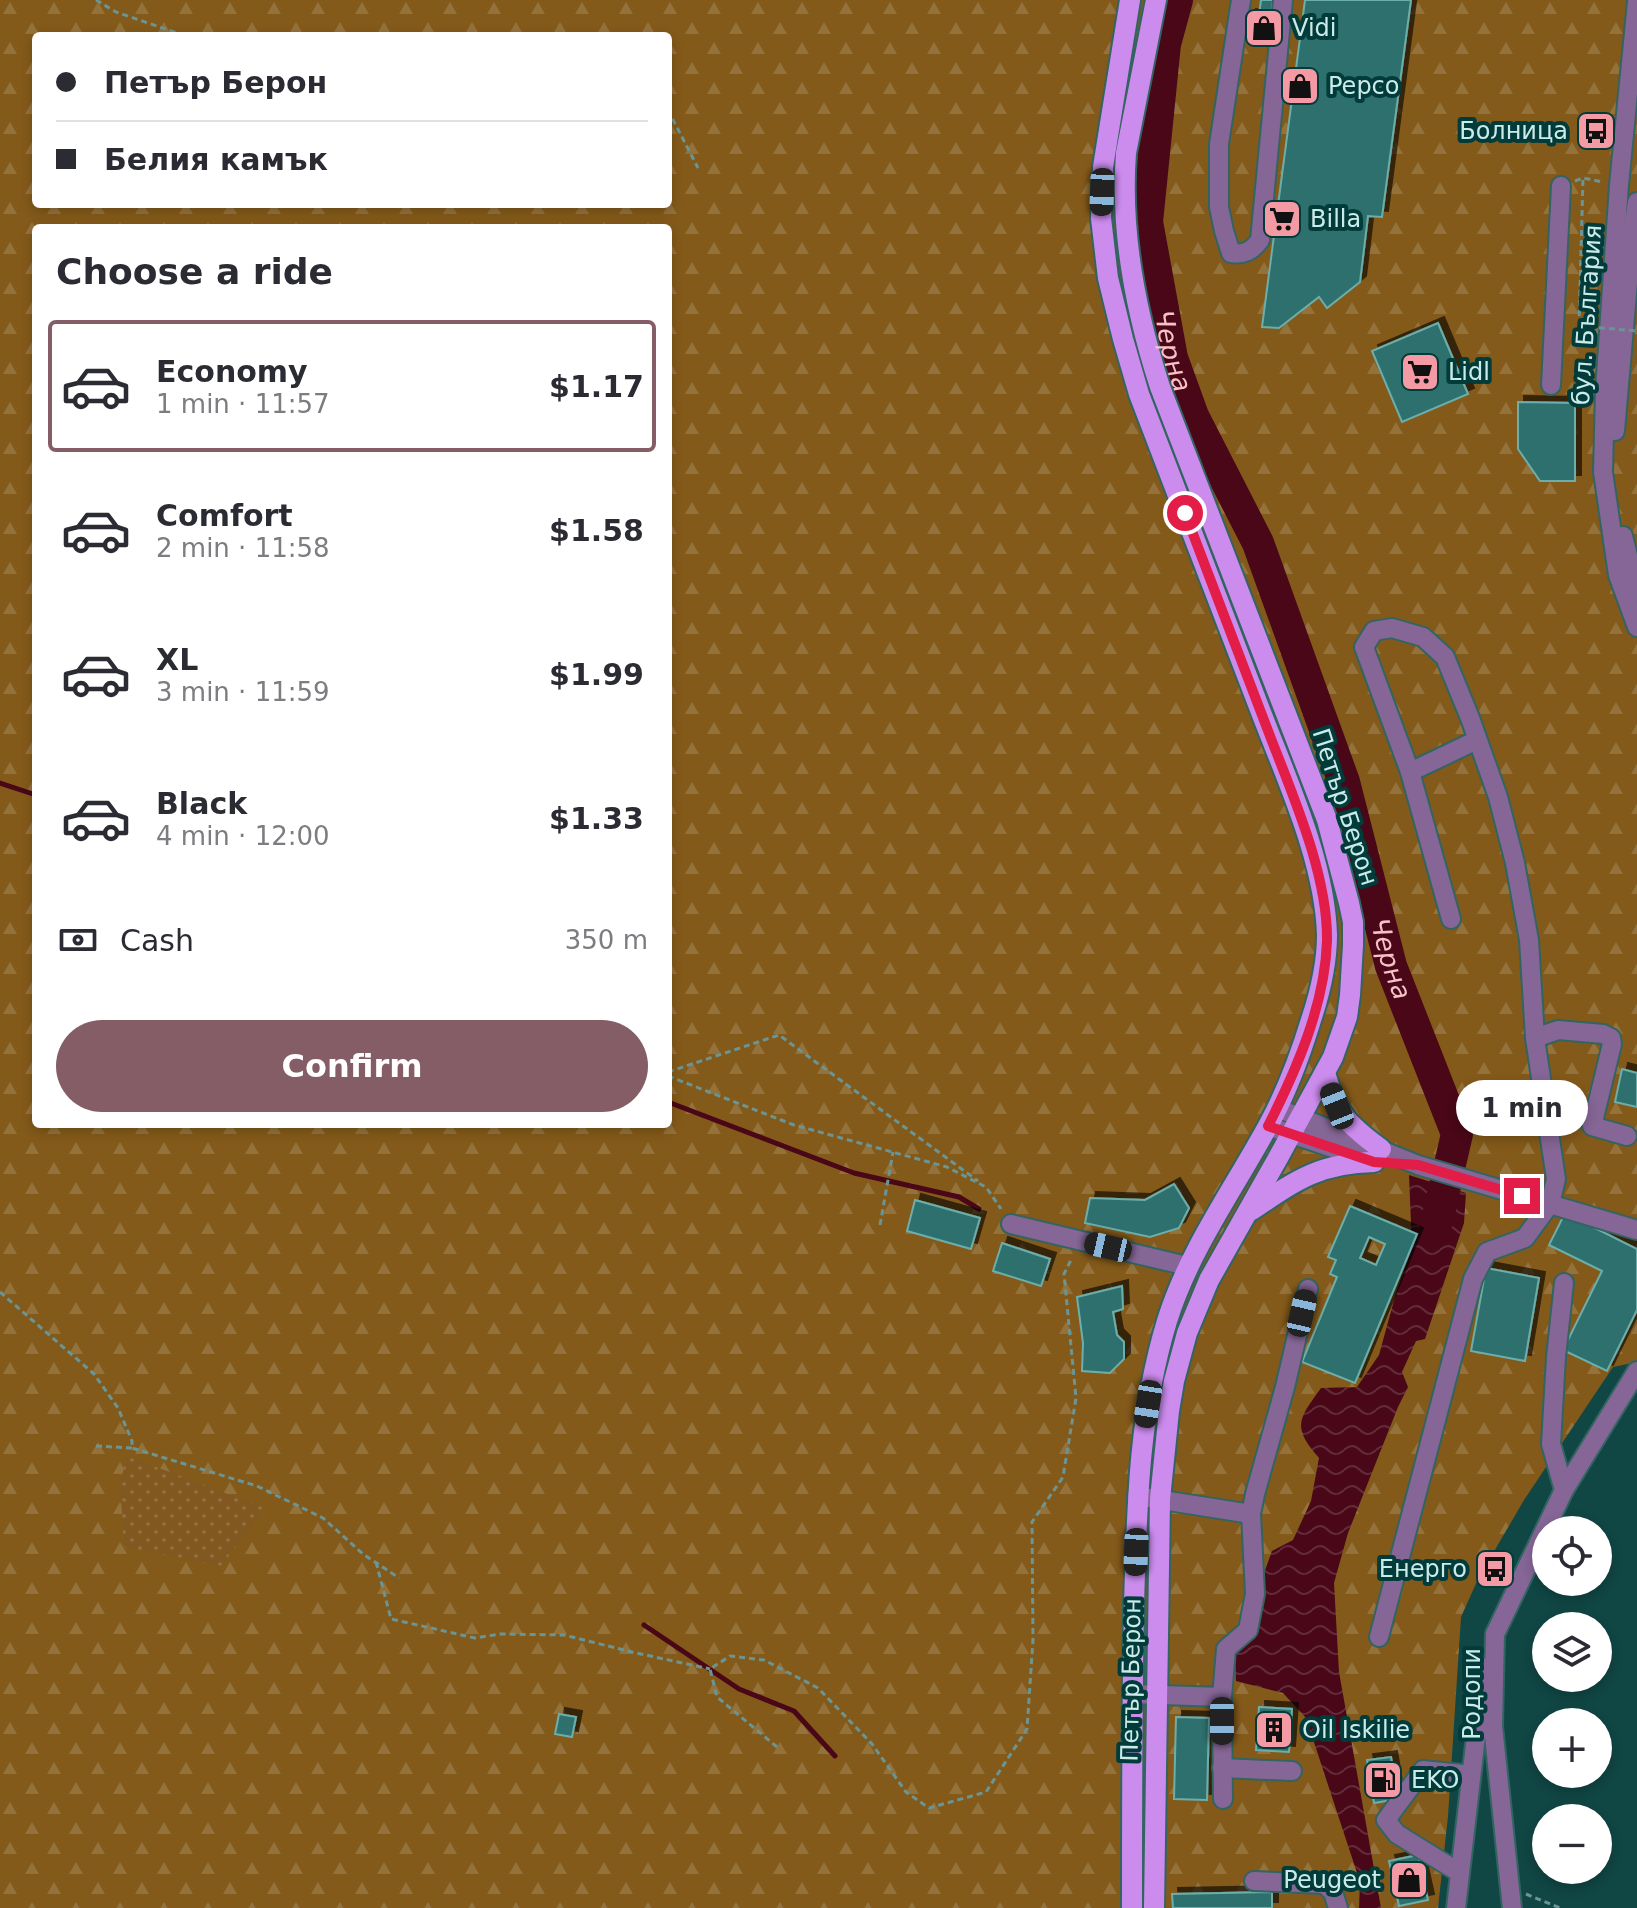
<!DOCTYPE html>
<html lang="en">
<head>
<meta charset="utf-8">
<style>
	body { margin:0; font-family:"DejaVu Sans",sans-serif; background:#f2f2f3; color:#2b2b33; height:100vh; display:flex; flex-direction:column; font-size:30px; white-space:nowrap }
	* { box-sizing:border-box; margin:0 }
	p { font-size:26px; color:#7c7c81 }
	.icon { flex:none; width:44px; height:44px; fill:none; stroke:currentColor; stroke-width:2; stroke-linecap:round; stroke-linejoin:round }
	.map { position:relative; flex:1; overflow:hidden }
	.panel { position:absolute; left:32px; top:224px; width:640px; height:904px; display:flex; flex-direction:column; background:#fff; border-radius:8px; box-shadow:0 4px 12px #0003 }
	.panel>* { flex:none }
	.guide { position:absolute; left:32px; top:32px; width:640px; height:176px; border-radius:8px; box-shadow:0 4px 12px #0003; display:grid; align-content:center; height:176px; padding:0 24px; background:#fff }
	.tools { position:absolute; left:1532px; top:1516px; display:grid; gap:16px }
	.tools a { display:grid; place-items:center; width:80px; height:80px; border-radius:50%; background:#fff; box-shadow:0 4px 12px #0003; font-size:40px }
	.end { position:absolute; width:36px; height:36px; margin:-18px; border:10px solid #e11d48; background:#fff; box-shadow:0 0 0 4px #fff }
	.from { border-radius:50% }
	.bubble { position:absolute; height:56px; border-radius:28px; background:#fff; box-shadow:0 4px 12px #0003; font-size:26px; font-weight:600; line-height:56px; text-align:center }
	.car { position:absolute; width:24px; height:48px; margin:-24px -12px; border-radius:10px; box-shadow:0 0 6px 2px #0007; background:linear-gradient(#222 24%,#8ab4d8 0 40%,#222 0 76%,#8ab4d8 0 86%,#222 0) }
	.guide b { display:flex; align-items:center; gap:28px; height:76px; font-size:30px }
	.guide b+b { border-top:2px solid #e1e1e2 }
	.guide i { width:20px; height:20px; background:#2b2b33 }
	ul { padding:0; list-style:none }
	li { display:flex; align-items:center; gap:24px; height:132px; margin:0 16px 12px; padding:0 8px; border:4px solid transparent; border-radius:8px }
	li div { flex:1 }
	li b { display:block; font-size:30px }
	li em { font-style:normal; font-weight:600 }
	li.selected { border-color:#855d66 }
	li>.icon { width:72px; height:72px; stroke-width:1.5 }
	h2 { padding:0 24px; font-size:36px; line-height:96px }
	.pay { display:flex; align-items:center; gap:20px; height:88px; padding:0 24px; font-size:30px }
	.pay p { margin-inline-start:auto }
	.primary-button { display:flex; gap:16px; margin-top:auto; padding:16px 24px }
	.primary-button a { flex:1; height:92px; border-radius:48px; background:#855d66; color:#fff; font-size:32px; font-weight:600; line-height:92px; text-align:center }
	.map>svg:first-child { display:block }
</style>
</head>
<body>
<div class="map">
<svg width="1637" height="1908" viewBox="0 0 1637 1908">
	<defs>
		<pattern id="forest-firs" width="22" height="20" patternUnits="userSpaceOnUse" patternTransform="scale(2)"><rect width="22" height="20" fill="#845a1a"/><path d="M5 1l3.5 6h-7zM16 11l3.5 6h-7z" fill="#94723b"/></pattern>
		<pattern id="garden-dots" width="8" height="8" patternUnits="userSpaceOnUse" patternTransform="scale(2)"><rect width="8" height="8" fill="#815920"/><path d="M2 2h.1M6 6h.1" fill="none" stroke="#927141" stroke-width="1.8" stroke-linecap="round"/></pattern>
		<pattern id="water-waves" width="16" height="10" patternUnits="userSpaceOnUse" patternTransform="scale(2)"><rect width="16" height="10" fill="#490718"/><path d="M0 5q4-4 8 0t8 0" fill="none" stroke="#622b3a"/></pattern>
		<filter id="shadow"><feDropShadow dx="6" dy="-6" stdDeviation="0" flood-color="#0009"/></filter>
	</defs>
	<rect width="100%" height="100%" fill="#104644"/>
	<path fill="url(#forest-firs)" fill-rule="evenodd" d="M0,0H1637V1362L1613,1367L1524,1500L1478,1579L1461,1617L1448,1816L1438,1908H0ZM36,36H668V204H36ZM36,228H668V1124H36Z"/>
	<polygon fill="url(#garden-dots)" points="127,1456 265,1508 221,1566 124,1547 120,1483"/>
	<path fill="url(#water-waves)" d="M1409,1175L1466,1193L1464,1223L1425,1339L1416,1341L1402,1372L1408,1387L1398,1407L1348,1533L1334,1583L1339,1672L1381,1908H1359L1360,1882L1306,1718L1283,1693L1236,1681L1235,1653L1272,1551L1293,1540L1311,1501L1319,1458C1291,1426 1299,1419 1321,1388L1357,1387L1379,1355L1396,1293L1412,1248Z"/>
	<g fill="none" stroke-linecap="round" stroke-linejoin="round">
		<g stroke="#490718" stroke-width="5">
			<polyline points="0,783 36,795"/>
			<polyline points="668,1102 854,1173 959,1197 979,1209"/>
			<polyline points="644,1625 739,1689 794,1711 835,1756"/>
		</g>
		<path stroke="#490718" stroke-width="32" id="s1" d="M1177,0L1165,44L1147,222L1172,358L1193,416L1258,543L1344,782L1391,966L1457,1134L1435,1229"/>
	</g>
	<g fill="#2d706e" stroke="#6caeab" stroke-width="2" fill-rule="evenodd" filter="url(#shadow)">
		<polygon points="1261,0 1273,0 1267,41 1247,38 1250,15 1259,16"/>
		<polygon points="1305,0 1411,0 1382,217 1368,216 1360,282 1327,308 1319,297 1279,328 1262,327"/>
		<polygon points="1438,323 1468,394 1402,422 1372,351"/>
		<polygon points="1518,402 1575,403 1575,481 1540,481 1518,449"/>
		<polygon points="1622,1069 1637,1073 1637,1107 1615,1102"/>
		<polygon points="1174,1184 1189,1208 1179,1228 1150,1237 1085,1223 1090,1198 1145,1200"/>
		<polygon points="915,1200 980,1218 971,1249 907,1231"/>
		<path d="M1350,1206L1417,1234L1355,1383L1302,1362L1337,1277L1330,1274L1336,1260L1328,1257ZM1369,1237L1385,1244L1376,1265L1360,1258Z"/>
		<polygon points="1565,1213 1637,1249 1637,1310 1607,1371 1563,1350 1602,1271 1549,1245"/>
		<polygon points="1002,1243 1050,1259 1041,1286 993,1271"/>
		<polygon points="1486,1268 1539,1278 1525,1361 1471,1351"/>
		<polygon points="1122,1286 1123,1309 1113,1312 1117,1335 1124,1342 1124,1359 1110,1373 1082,1371 1083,1343 1077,1297"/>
		<polygon points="1259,1707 1292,1709 1289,1752 1256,1750"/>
		<polygon points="559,1714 576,1717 572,1737 555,1734"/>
		<polygon points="1176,1717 1209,1718 1207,1800 1174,1799"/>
		<polygon points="1391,1757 1398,1799 1374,1803 1367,1760"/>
		<polygon points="1418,1855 1428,1900 1399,1906 1389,1861"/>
		<polygon points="1272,1892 1272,1908 1173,1908 1172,1894"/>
	</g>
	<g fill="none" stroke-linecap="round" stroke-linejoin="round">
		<g stroke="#326462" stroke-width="22">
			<g id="minor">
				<path d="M1241,0L1219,144V207L1224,231L1231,253C1244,255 1252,251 1260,240L1283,0"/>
				<polyline points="1637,2 1619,185 1605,390 1603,472 1618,575 1637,627"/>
				<polyline points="1551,385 1561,186"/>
				<polyline points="1615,431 1632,237 1637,202"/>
				<polyline points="1623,536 1637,591"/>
				<polyline points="1410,772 1477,740"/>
				<polyline points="1535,1038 1558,1030 1603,1034 1611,1038 1612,1044 1592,1126 1627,1136"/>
				<polyline points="1277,1108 1418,1165 1637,1230"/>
				<polyline points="1268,1126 1371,1161"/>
				<polyline points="1011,1224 1187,1266"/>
				<polyline points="1564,1490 1551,1444 1556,1357 1564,1283"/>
				<polyline points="1137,1496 1251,1514"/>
				<polyline points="1379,1637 1473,1279 1487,1252 1525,1238 1550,1204 1556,1179 1535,1038 1529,940 1515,863 1498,797 1470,718 1445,657 1423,637 1392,628 1374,631 1364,647 1410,772 1451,919"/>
				<polyline points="1132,1694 1222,1697"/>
				<polyline points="1222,1768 1292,1771"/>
				<polyline points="1223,1799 1222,1697 1226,1649 1248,1630 1255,1594 1251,1514 1255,1494 1285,1387 1308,1289"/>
				<polyline points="1460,1873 1397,1834 1386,1820 1423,1770 1471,1775"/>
				<polyline points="1254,1881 1324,1884 1333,1892 1338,1908"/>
				<polyline points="1456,1908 1481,1693 1487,1667"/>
				<polyline points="1512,1908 1493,1726 1495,1634 1564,1490 1637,1371"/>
			</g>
		</g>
		<g stroke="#326462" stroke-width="24">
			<g id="major">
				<path d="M1130,0L1103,167L1101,218L1108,278L1123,339L1139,394C1179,498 1219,602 1259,707C1285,776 1325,860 1327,935C1327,964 1320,993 1311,1020C1300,1056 1287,1091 1269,1124C1234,1189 1189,1250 1167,1321C1138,1417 1137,1507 1134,1605C1132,1706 1132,1807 1132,1908"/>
				<path d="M1325,1073C1337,1114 1347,1124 1381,1149"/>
				<path d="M1252,1210C1295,1181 1319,1163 1374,1162"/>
				<path d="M1154,1908L1160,1499L1169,1411L1174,1381L1187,1333L1209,1280L1278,1158L1333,1057L1347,1017L1350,995L1353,945V922L1349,903L1327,820L1160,387C1136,313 1120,232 1126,153L1156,0"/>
			</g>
		</g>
		<g stroke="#6a9594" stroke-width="3" stroke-dasharray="6 4" stroke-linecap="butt">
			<polyline points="96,0 116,12 186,36"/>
			<polyline points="668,110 698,168"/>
			<polyline points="1575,181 1583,178 1603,182"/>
			<polyline points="1579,326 1583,178"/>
			<polyline points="668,1072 779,1035 978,1181"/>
			<polyline points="668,1076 794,1125 947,1167 986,1187 1001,1209"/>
			<polyline points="880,1225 893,1152"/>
			<polyline points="0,1292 94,1374 118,1408 132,1441 132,1448 257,1486 323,1518 363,1554 399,1578"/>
			<polyline points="96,1446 132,1448"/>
			<polyline points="376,1562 391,1619 475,1638 500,1634 564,1635 632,1652 710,1669"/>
			<polyline points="777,1747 717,1697 710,1669 730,1656 764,1660 818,1688 872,1744 906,1792 929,1808 986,1792 1027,1729 1033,1640 1032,1522 1063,1477 1076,1398 1064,1274 1072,1258"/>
			<polyline points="1526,1894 1560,1908"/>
		</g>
		<use href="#minor" stroke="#856696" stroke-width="18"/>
		<use href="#major" stroke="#cc8cee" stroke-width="20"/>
		<polyline stroke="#6a9594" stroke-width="3" stroke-dasharray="6 4" stroke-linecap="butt" points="1579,326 1637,331"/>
	</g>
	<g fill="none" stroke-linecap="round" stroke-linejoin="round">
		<path stroke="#e11d48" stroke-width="10" d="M1185,513C1213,587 1242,662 1270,736C1293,796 1328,875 1327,941C1325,1004 1297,1069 1268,1126L1374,1162L1418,1165L1522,1196"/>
	</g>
	<defs>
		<g id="shop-square" transform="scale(2)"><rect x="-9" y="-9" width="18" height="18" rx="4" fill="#f49aa4" stroke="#013b3a"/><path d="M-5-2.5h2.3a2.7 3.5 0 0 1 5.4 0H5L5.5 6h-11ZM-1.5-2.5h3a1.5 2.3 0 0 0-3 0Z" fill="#111"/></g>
		<g id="bus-square" transform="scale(2)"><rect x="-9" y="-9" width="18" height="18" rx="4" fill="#f49aa4" stroke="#013b3a"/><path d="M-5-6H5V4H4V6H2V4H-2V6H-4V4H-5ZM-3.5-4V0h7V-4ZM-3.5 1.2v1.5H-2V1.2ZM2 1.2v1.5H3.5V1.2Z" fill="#111"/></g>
		<g id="supermarket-square" transform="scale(2)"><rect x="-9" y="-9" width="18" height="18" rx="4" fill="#f49aa4" stroke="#013b3a"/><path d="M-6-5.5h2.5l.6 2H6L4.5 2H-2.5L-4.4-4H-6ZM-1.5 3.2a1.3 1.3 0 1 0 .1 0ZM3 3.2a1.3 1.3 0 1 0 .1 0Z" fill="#111"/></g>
		<g id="building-square" transform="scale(2)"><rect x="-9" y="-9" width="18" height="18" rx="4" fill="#f49aa4" stroke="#013b3a"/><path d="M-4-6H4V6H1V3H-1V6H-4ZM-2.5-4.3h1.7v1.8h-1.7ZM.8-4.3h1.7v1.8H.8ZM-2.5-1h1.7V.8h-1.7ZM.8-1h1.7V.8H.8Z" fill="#111"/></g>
		<g id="fuel-square" transform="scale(2)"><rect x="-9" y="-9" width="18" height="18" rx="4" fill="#f49aa4" stroke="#013b3a"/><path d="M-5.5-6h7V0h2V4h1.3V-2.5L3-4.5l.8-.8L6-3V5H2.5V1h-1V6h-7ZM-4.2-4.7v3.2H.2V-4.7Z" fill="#111"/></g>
	</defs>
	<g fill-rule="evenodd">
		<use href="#shop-square" x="1264" y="28"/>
		<use href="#shop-square" x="1300" y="86"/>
		<use href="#bus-square" x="1596" y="131"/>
		<use href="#supermarket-square" x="1282" y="219"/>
		<use href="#supermarket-square" x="1420" y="372"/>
		<use href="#bus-square" x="1495" y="1569"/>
		<use href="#building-square" x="1274" y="1730"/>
		<use href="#fuel-square" x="1383" y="1780"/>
		<use href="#shop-square" x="1409" y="1880"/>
	</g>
	<g text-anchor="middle" stroke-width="8" stroke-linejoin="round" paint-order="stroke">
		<g font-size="24" fill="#cbebea" stroke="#013b3a" text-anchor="start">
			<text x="1292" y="36">Vidi</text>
			<text x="1328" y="94">Pepco</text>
			<text x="1568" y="139" text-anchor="end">Болница</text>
			<text x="1310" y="227">Billa</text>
			<text x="1448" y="380">Lidl</text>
			<text x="1467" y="1577" text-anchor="end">Енерго</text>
			<text x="1302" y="1738">Oil Iskilie</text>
			<text x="1411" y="1788">EKO</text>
			<text x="1381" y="1888" text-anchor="end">Peugeot</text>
		</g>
		<g font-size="24" fill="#cbebea" stroke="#013b3a">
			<text transform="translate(1587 315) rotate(-86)" y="8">бул. България</text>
			<text transform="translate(1345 807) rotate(72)" y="8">Петър Берон</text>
			<text transform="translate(1131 1680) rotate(-89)" y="8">Петър Берон</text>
			<text transform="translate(1472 1694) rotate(-90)" y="8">Родопи</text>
		</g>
		<g font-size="26" font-style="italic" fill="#f6c2c7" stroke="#013b3a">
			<text dy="9" stroke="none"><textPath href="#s1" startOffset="356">Черна</textPath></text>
			<text dy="9" stroke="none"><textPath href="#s1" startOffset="1004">Черна</textPath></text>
		</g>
	</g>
</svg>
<div class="tools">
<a><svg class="icon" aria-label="locate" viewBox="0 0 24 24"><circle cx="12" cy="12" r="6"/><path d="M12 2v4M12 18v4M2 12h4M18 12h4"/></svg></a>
<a><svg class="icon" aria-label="layers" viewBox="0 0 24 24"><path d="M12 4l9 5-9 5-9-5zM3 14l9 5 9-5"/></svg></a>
<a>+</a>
<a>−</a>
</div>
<i class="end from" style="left:1185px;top:513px"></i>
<i class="end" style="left:1522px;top:1196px"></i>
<div class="bubble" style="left:1456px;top:1080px;width:132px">1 min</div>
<i class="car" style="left:1102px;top:192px;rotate:182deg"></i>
<i class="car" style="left:1337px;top:1106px;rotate:338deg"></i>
<i class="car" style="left:1108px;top:1247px;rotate:283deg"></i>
<i class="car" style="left:1302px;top:1313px;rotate:13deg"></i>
<i class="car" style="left:1148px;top:1404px;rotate:189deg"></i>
<i class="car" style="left:1136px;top:1552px;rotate:182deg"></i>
<i class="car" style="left:1222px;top:1721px;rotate:180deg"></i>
<div class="guide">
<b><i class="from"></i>Петър Берон</b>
<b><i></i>Белия камък</b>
</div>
<section class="panel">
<h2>Choose a ride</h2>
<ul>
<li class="selected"><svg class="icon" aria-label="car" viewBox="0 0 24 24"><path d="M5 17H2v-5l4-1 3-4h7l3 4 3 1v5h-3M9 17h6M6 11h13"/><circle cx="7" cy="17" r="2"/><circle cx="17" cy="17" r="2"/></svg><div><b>Economy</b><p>1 min · 11:57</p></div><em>$1.17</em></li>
<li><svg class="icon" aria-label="car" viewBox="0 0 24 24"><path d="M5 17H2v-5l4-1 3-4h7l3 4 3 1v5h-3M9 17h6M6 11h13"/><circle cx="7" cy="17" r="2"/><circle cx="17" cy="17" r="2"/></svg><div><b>Comfort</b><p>2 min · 11:58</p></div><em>$1.58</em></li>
<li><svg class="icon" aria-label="car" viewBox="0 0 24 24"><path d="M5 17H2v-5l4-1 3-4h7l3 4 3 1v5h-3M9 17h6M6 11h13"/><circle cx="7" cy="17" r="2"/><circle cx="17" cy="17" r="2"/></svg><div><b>XL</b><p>3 min · 11:59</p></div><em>$1.99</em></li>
<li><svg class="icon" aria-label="car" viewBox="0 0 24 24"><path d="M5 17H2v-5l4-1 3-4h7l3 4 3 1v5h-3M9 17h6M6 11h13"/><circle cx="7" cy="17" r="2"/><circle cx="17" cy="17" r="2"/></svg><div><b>Black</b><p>4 min · 12:00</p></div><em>$1.33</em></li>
</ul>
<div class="pay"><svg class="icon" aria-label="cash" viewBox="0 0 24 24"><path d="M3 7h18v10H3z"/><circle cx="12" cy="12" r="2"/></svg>Cash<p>350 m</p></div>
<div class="primary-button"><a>Confirm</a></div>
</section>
</div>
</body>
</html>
